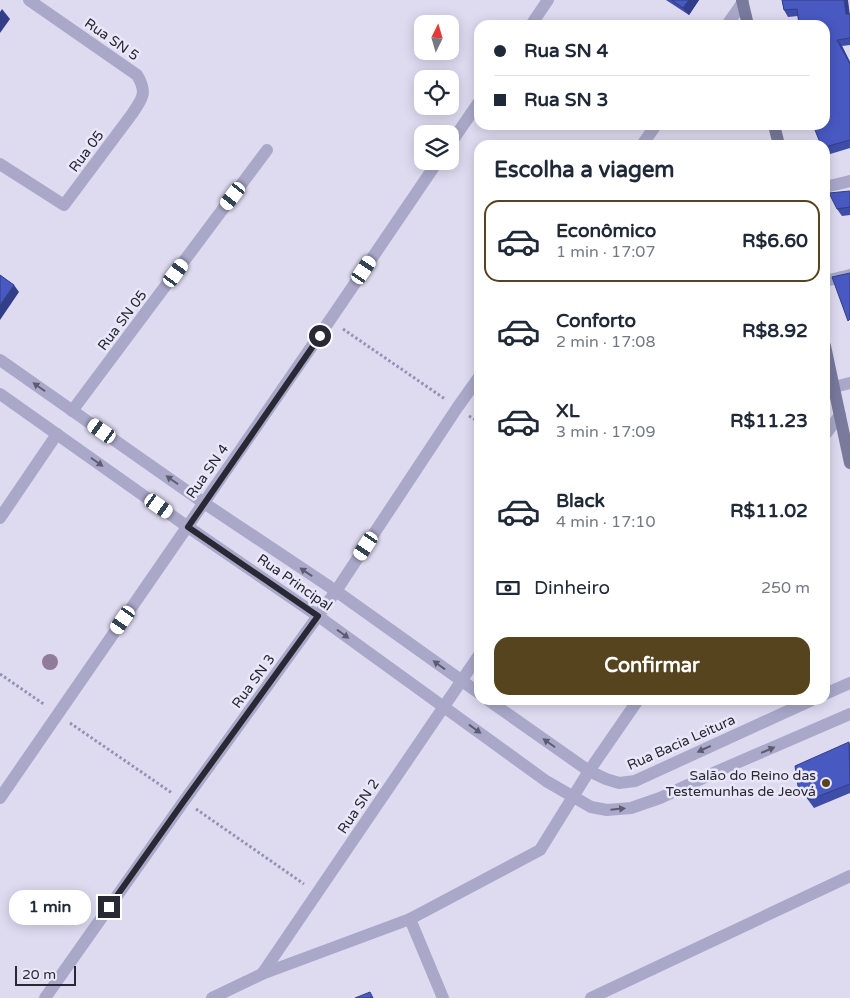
<!DOCTYPE html>
<html lang="pt">
<head>
<meta charset="utf-8">
<style>
	body { margin:0; font-family:"Varela Round",sans-serif; background:#f6f6f7; color:#1f2937; height:100vh; display:flex; flex-direction:column; font-size:19px; white-space:nowrap }
	* { box-sizing:border-box; margin:0 }
	p { font-size:16px; color:#747a83 }
	.icon { flex:none; width:28px; height:28px; fill:none; stroke:currentColor; stroke-width:2; stroke-linecap:round; stroke-linejoin:round }
	.map { position:relative; flex:1; overflow:hidden }
	.panel { position:absolute; left:474px; top:140px; width:356px; height:565px; display:flex; flex-direction:column; background:#fff; border-radius:15px; box-shadow:0 2px 12px #0003 }
	.panel>* { flex:none }
	.top-card { position:absolute; left:474px; top:20px; width:356px; height:110px; border-radius:15px; box-shadow:0 2px 12px #0003; display:grid; align-content:center; height:110px; padding:0 20px; background:#fff }
	.needle { width:32px; rotate:5deg }
	.buttons { position:absolute; left:414px; top:15px; display:grid; gap:10px }
	.buttons a { display:grid; place-items:center; width:45px; height:45px; border-radius:10px; background:#fff; box-shadow:0 2px 12px #0003; font-size:25px }
	.scale { position:absolute; left:15px; bottom:12px; width:61px; box-sizing:border-box; padding-left:5px; border:2px solid #282935; border-top:0; font-size:14px; line-height:18px; white-space:nowrap; color:#282935; -webkit-text-stroke:4px #eae7f9; paint-order:stroke }
	.end { position:absolute; width:22px; height:22px; margin:-11px; border:6px solid #282935; background:#fff; box-shadow:0 0 0 2px #fff }
	.from { border-radius:50% }
	.bubble { position:absolute; height:35px; border-radius:15px; background:#fff; box-shadow:0 2px 12px #0003; font-size:16px; font-weight:700; line-height:35px; text-align:center }
	.car { position:absolute; width:15px; height:30px; margin:-15px -8px; border-radius:6px; box-shadow:0 0 4px 1px #0007; background:linear-gradient(#fff 24%,#345 0 40%,#fff 0 76%,#345 0 86%,#fff 0) }
	.top-card b { display:flex; align-items:center; gap:18px; height:48px; font-size:19px }
	.top-card b+b { border-top:1px solid #e0e1e3 }
	.top-card i { width:12px; height:12px; background:#1f2937 }
	ul { padding:0; list-style:none }
	li { display:flex; align-items:center; gap:15px; height:82px; margin:0 10px 8px; padding:0 10px; border:2px solid transparent; border-radius:15px }
	li div { flex:1 }
	li b { display:block; font-size:19px }
	li em { font-style:normal; font-weight:700 }
	li.active { border-color:#56441f }
	li>.icon { width:45px; height:45px; stroke-width:1.5 }
	h2 { padding:0 20px; font-size:22px; line-height:60px }
	.pay { display:flex; align-items:center; gap:12px; height:55px; padding:0 20px; font-size:19px }
	.pay p { margin-inline-start:auto }
	.action { display:flex; gap:10px; margin-top:auto; padding:10px 20px }
	.action a { flex:1; height:58px; border-radius:15px; background:#56441f; color:#fff; font-size:20px; font-weight:700; line-height:58px; text-align:center }
	.map>svg:first-child { display:block }
</style>
</head>
<body>
<div class="map">
<svg width="850" height="998" viewBox="0 0 850 998">
	<rect width="100%" height="100%" fill="#dedbf1"/>
	<g fill="none" stroke-linecap="round" stroke-linejoin="round">
		<g stroke="#9492b4" stroke-width="3" stroke-dasharray="2.5 2.5" stroke-linecap="butt">
			<polyline points="343,329 445,399"/>
			<polyline points="469,416 479,422"/>
			<polyline points="0,674 45,705"/>
			<polyline points="70,723 172,793"/>
			<polyline points="196,809 304,884"/>
		</g>
		<g stroke="#aaa8c9" stroke-width="12">
			<polyline points="531,25 548,0"/>
			<polyline points="727,25 743,2"/>
			<polyline points="450,144 479,102"/>
			<polyline points="642,145 656,125"/>
			<path d="M0,164L64,205L132,114C142,99 148,93 137,75L29,0"/>
			<polyline points="825,187 850,181"/>
			<polyline points="825,281 850,275"/>
			<polyline points="0,360 204,503 336,591 479,693"/>
			<polyline points="834,387 850,383"/>
			<polyline points="0,394 188,527 318,616 546,781 591,807 607,810 631,808 660,798 718,771 850,714"/>
			<polyline points="72,411 267,150"/>
			<polyline points="825,435 840,415"/>
			<polyline points="0,518 57,434"/>
			<polyline points="825,694 850,683"/>
			<polyline points="488,700 589,771 606,779 619,783 635,781 812,700"/>
			<polyline points="0,798 330,320 438,161"/>
			<polyline points="410,919 443,998"/>
			<polyline points="262,974 479,655"/>
			<polyline points="45,998 184,801 336,591 457,408 479,377"/>
			<polyline points="212,998 262,974 410,919 540,850 589,771 638,700"/>
			<polyline points="591,998 850,876"/>
		</g>
		<g stroke="#797a9c" stroke-width="12">
			<polyline points="742,0 748,25"/>
			<polyline points="774,125 779,145"/>
			<polyline points="825,346 850,463"/>
		</g>
	</g>
	<circle fill="#917b9a" cx="50" cy="662" r="8"/>
	<g fill="#3e4da7">
		<polygon points="666,0 699,0 689,15"/>
		<polygon points="782,0 850,14 850,45 842,46 850,62 850,148 827,155 825,152 825,145 798,16 788,17 784,10"/>
		<polygon points="850,191 850,215 842,216 837,209"/>
		<polygon points="850,743 850,793 814,808 798,786"/>
	</g>
	<g fill="#323e88">
		<polygon points="689,0 699,0 689,15 683,8"/>
		<polygon points="844,0 848,0 850,16 846,14"/>
		<polygon points="2,9 10,19 0,33 0,12"/>
		<polygon points="837,40 842,46 850,62 850,64"/>
		<polygon points="14,285 19,292 0,320 0,305"/>
	</g>
	<g fill="#4859c2" stroke="#323e88">
		<polygon points="672,0 689,0 683,8"/>
		<polygon points="782,0 844,0 846,14 850,14 850,38 837,40 850,64 850,140 825,147 825,145 821,145 813,125 825,125 825,25 799,25 797,9 784,10"/>
		<polygon points="850,191 850,207 837,209 829,193"/>
		<polygon points="850,273 850,319 848,321 832,277"/>
		<polygon points="0,275 14,285 0,305"/>
		<polygon points="849,742 850,784 809,800 798,786 795,766"/>
		<polygon points="370,992 373,998 355,998"/>
	</g>
	<defs><path id="oneway-solid" d="M-6-.8H1V-3.2L6.5 0L1 3.2V.8H-6Z" transform="scale(1.25)"/></defs>
	<g fill="#5c5c70">
		<use href="#oneway-solid" transform="translate(39 387) rotate(-145)"/>
		<use href="#oneway-solid" transform="translate(97 462) rotate(35)"/>
		<use href="#oneway-solid" transform="translate(172 480) rotate(-145)"/>
		<use href="#oneway-solid" transform="translate(306 572) rotate(-146)"/>
		<use href="#oneway-solid" transform="translate(343 634) rotate(36)"/>
		<use href="#oneway-solid" transform="translate(439 665) rotate(-144)"/>
		<use href="#oneway-solid" transform="translate(475 729) rotate(36)"/>
		<use href="#oneway-solid" transform="translate(549 743) rotate(-145)"/>
		<use href="#oneway-solid" transform="translate(704 749) rotate(155)"/>
		<use href="#oneway-solid" transform="translate(768 750) rotate(-23)"/>
		<use href="#oneway-solid" transform="translate(618 809) rotate(-6)"/>
	</g>
	<g fill="none" stroke-linecap="round" stroke-linejoin="round">
		<polyline stroke="#282935" stroke-width="6" points="109,907 184,801 318,616 188,527 320,336"/>
	</g>
	<circle fill="#56441f" stroke="#eae7f9" stroke-width="2" cx="826" cy="783" r="5"/>
	<g text-anchor="middle" stroke-width="5" stroke-linejoin="round" paint-order="stroke">
		<g font-size="14" fill="#282935" stroke="#eae7f9">
			<text transform="translate(112 39) rotate(35)" y="5">Rua SN 5</text>
			<text transform="translate(86 151) rotate(-53)" y="5">Rua 05</text>
			<text transform="translate(122 320) rotate(-53)" y="5">Rua SN 05</text>
			<text transform="translate(207 471) rotate(-55)" y="5">Rua SN 4</text>
			<text transform="translate(295 582) rotate(35)" y="5">Rua Principal</text>
			<text transform="translate(253 681) rotate(-54)" y="5">Rua SN 3</text>
			<text transform="translate(681 742) rotate(-24)" y="5">Rua Bacia Leitura</text>
			<text transform="translate(358 806) rotate(-56)" y="5">Rua SN 2</text>
		</g>
		<g font-size="14" fill="#282935" stroke="#eae7f9" text-anchor="end">
			<text x="816" y="780">Salão do Reino das<tspan x="816" dy="16">Testemunhas de Jeová</tspan></text>
		</g>
	</g>
</svg>
<div class="buttons">
<a><svg class="needle" viewBox="-14 -14 28 28"><path d="M0-13l5 13h-10z" fill="#e53935"/><path d="M0 13l5-13h-10z" fill="#747a83"/></svg></a>
<a><svg class="icon" aria-label="locate" viewBox="0 0 24 24"><circle cx="12" cy="12" r="6"/><path d="M12 2v4M12 18v4M2 12h4M18 12h4"/></svg></a>
<a><svg class="icon" aria-label="layers" viewBox="0 0 24 24"><path d="M12 4l9 5-9 5-9-5zM3 14l9 5 9-5"/></svg></a>
</div>
<div class="scale">20 m</div>
<i class="end from" style="left:320px;top:336px"></i>
<i class="end" style="left:109px;top:907px"></i>
<div class="bubble" style="left:9px;top:890px;width:82px">1 min</div>
<i class="car" style="left:233px;top:196px;rotate:217deg"></i>
<i class="car" style="left:364px;top:270px;rotate:34deg"></i>
<i class="car" style="left:176px;top:273px;rotate:36deg"></i>
<i class="car" style="left:102px;top:431px;rotate:305deg"></i>
<i class="car" style="left:159px;top:506px;rotate:125deg"></i>
<i class="car" style="left:366px;top:546px;rotate:213deg"></i>
<i class="car" style="left:123px;top:620px;rotate:215deg"></i>
<div class="top-card">
<b><i class="from"></i>Rua SN 4</b>
<b><i></i>Rua SN 3</b>
</div>
<section class="panel">
<h2>Escolha a viagem</h2>
<ul>
<li class="active"><svg class="icon" aria-label="car" viewBox="0 0 24 24"><path d="M5 17H2v-5l4-1 3-4h7l3 4 3 1v5h-3M9 17h6M6 11h13"/><circle cx="7" cy="17" r="2"/><circle cx="17" cy="17" r="2"/></svg><div><b>Econômico</b><p>1 min · 17:07</p></div><em>R$6.60</em></li>
<li><svg class="icon" aria-label="car" viewBox="0 0 24 24"><path d="M5 17H2v-5l4-1 3-4h7l3 4 3 1v5h-3M9 17h6M6 11h13"/><circle cx="7" cy="17" r="2"/><circle cx="17" cy="17" r="2"/></svg><div><b>Conforto</b><p>2 min · 17:08</p></div><em>R$8.92</em></li>
<li><svg class="icon" aria-label="car" viewBox="0 0 24 24"><path d="M5 17H2v-5l4-1 3-4h7l3 4 3 1v5h-3M9 17h6M6 11h13"/><circle cx="7" cy="17" r="2"/><circle cx="17" cy="17" r="2"/></svg><div><b>XL</b><p>3 min · 17:09</p></div><em>R$11.23</em></li>
<li><svg class="icon" aria-label="car" viewBox="0 0 24 24"><path d="M5 17H2v-5l4-1 3-4h7l3 4 3 1v5h-3M9 17h6M6 11h13"/><circle cx="7" cy="17" r="2"/><circle cx="17" cy="17" r="2"/></svg><div><b>Black</b><p>4 min · 17:10</p></div><em>R$11.02</em></li>
</ul>
<div class="pay"><svg class="icon" aria-label="cash" viewBox="0 0 24 24"><path d="M3 7h18v10H3z"/><circle cx="12" cy="12" r="2"/></svg>Dinheiro<p>250 m</p></div>
<div class="action"><a>Confirmar</a></div>
</section>
</div>
</body>
</html>
